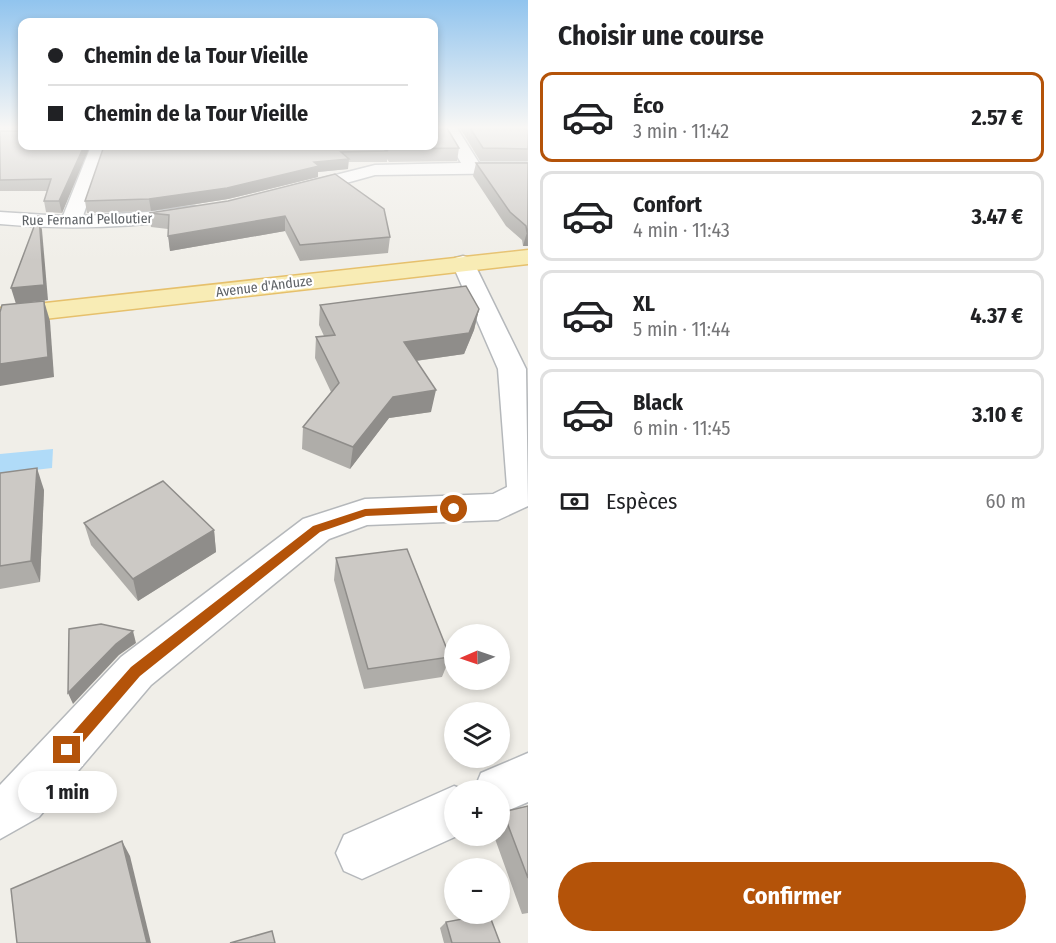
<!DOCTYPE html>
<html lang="fr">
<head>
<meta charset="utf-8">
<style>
	body { margin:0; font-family:"Fira Sans Condensed",sans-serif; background:#f6f6f6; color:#202124; height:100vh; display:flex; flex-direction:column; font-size:22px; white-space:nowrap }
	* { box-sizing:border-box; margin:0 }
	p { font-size:20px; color:#757577 }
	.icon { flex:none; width:33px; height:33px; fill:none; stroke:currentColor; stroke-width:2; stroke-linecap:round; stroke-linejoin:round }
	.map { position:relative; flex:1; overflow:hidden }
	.details { display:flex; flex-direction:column; background:#fff; width:528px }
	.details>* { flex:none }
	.top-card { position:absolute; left:18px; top:18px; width:420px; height:132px; border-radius:12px; box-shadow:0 3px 9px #0003; display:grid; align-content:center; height:132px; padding:0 30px; background:#fff }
	.needle { width:39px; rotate:268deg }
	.tools { position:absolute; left:444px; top:624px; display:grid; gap:12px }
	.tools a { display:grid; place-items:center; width:66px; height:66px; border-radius:50%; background:#fff; box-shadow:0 3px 9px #0003; font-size:30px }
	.end { position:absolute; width:27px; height:27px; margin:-14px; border:8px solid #b45309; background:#fff; box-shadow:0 0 0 3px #fff }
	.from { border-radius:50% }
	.bubble { position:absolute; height:42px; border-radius:21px; background:#fff; box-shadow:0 3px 9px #0003; font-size:20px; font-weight:700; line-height:42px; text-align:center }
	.top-card b { display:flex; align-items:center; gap:21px; height:57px; font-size:22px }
	.top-card b+b { border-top:2px solid #e0e0e0 }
	.top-card i { width:15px; height:15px; background:#202124 }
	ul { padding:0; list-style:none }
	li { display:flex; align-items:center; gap:18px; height:90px; margin:0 12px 9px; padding:0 18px; border:3px solid #e0e0e0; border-radius:12px }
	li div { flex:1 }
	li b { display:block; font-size:22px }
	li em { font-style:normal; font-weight:700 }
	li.on { border-color:#b45309 }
	li>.icon { width:54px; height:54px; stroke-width:1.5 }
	h2 { padding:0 30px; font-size:27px; line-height:72px }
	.pay { display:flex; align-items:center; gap:15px; height:66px; padding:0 30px; font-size:22px }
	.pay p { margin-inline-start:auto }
	.primary-button { display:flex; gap:12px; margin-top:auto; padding:12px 30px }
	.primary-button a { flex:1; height:69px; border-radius:36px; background:#b45309; color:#fff; font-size:24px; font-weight:700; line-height:69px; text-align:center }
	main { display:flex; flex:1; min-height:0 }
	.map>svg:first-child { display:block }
</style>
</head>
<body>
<main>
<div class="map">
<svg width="528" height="943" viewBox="0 0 528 943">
	<rect width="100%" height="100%" fill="#f0eee8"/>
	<polygon fill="#b0dbf8" points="53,449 52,468 0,474 0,454"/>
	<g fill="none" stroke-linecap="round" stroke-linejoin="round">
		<g stroke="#b5b8bb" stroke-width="3">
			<g id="minor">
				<polygon points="441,128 457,128 479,163 528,163 528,173 375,175 299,196 289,190 292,186 375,165 461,163"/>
				<path d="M91,146H107L83,216L147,212L195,206L202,208L205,212L202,216L195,218C130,228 66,230 0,224V212L63,216Z"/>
				<polygon points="463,256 471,258 474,263 526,369 528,506 498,520 367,525 329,539 151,685 39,817 0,839 0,785 121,657 303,519 365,499 493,494 507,487 498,369 452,263 455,258"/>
				<polygon points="528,753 528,802 500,814 500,790 474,790 481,773"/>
				<polygon points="454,786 465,790 454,790 454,836 457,836 362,879 344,871 336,853 344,835"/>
			</g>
		</g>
		<g stroke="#e6c06c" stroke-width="3">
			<polygon id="primary" points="528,250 528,264 0,324 0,308"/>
		</g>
		<use href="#minor" fill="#fff" fill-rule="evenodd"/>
		<use href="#primary" fill="#f8ecb5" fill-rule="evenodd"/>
	</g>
	<g fill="#afada9">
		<polygon points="19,128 22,128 22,146 90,146 62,213 46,212 44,201 47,191 0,191 0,131 21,131 21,128"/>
		<polygon points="460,128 528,128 528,161 480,161"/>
		<polygon points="104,146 379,146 378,146 434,146 459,148 457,161 389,162 387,159 387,162 348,162 348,169 318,172 318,177 228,199 151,211 87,213 85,201"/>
		<polygon points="476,163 528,163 528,246 523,246 522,240 506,226 473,176"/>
		<polygon points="228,201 390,237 388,253 300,261 285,231 170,251 168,229 151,227 149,213"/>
		<polygon points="320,305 479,309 474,330 464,354 416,361 431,412 389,418 350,469 302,449 303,427 331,392 315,358 316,337 324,336 319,325"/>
		<polygon points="0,473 44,490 40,582 0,589"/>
		<polygon points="84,523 214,530 216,552 138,601 91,545"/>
		<polygon points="336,558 450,657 442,677 364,689 334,580"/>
		<polygon points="528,806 528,913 522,914 494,836 500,836 500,817 503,812"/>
		<polygon points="446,922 500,943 444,943 440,928"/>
	</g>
	<g fill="#8f8d8a">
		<polygon points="84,146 90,146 62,213 59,201"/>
		<polygon points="349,159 348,169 318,172 318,177 228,199 151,211 149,199 314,162"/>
		<polygon points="39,216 42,230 48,300 16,304 11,288"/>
		<polygon points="285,216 285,231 170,251 168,236"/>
		<polygon points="527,232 528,232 528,246 523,246"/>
		<polygon points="44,301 50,321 54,377 0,386 0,364"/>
		<polygon points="479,309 474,330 464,354 400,363 404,342"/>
		<polygon points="436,390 431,412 389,418 350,469 353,447 393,397"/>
		<polygon points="37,468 44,490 40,582 31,561"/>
		<polygon points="214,530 216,552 138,601 133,579"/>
		<polygon points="133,631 136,643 119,655 73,704 68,693 116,644"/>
		<polygon points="122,841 130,856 151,943 147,943"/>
	</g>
	<g fill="#ccc9c5" stroke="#8f8d8a" stroke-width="1.5">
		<polygon points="21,128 22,128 22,146 84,146 59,201 44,201 51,179 0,180 0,131 21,131"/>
		<polygon points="434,128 447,128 459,148 390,149 388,146 434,146"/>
		<polygon points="470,128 528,128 528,149 483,148"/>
		<polygon points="104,146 377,146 388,151 341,152 349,159 314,162 319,166 227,188 149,199 85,201"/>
		<polygon points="476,163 528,163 528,232 527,232 526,226 510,212"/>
		<polygon points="335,174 384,209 390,237 300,245 285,216 168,236 169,215 149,213 228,201"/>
		<polygon points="38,216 39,216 44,285 11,288"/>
		<polygon points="466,286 479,309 469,333 404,342 436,390 393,397 353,447 303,427 339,383 316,337 335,335 320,305"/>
		<polygon points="44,301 48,357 0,364 0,312 2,305"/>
		<polygon points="37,468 31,561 0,566 0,473"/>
		<polygon points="163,481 214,530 133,579 84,523"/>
		<polygon points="407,549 450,657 368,669 336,558"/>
		<polygon points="101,624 133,631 116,644 68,693 69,629"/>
		<polygon points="528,806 528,878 503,812"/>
		<polygon points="122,841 147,943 17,943 11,889"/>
		<polygon points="489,914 500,943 452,943 446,922"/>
		<polygon points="272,931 275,943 230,943"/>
	</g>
	<linearGradient id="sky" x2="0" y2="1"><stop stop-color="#91c4ee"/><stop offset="0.49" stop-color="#f8f7f5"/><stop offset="1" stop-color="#f8f7f5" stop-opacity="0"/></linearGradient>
	<rect width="528" height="260" fill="url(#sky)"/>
	<polygon fill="#b45309" points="454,505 459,509 454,512 366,516 320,532 140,676 72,755 62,755 62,745 131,667 313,526 365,509"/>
	<g text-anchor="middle" stroke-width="4.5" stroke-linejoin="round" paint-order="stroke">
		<g font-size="14" fill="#5f6367" stroke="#fff">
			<text transform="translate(87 219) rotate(-1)" y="5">Rue Fernand Pelloutier</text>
			<text transform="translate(264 286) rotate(-7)" y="5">Avenue d'Anduze</text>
		</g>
	</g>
</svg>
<div class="tools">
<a><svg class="needle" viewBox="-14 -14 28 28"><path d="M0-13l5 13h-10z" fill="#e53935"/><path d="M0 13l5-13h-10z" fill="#757577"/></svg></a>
<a><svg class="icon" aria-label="layers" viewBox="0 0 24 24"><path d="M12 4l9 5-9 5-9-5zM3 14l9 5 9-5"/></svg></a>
<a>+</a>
<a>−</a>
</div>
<i class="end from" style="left:454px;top:509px"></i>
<i class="end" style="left:67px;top:750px"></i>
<div class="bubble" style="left:18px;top:771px;width:99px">1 min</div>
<div class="top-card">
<b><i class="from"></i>Chemin de la Tour Vieille</b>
<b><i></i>Chemin de la Tour Vieille</b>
</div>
</div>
<section class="details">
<h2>Choisir une course</h2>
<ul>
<li class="on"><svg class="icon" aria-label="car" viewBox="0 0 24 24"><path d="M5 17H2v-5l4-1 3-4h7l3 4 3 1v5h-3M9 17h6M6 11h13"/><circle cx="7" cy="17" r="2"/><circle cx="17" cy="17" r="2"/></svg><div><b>Éco</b><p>3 min · 11:42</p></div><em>2.57 €</em></li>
<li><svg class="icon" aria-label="car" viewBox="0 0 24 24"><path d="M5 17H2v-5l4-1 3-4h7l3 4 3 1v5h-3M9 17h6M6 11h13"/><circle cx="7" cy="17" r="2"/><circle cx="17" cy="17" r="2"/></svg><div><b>Confort</b><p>4 min · 11:43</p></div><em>3.47 €</em></li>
<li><svg class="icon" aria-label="car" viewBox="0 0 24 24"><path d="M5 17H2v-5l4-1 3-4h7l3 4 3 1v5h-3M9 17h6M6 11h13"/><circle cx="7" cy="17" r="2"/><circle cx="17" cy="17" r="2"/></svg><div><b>XL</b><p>5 min · 11:44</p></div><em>4.37 €</em></li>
<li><svg class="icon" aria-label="car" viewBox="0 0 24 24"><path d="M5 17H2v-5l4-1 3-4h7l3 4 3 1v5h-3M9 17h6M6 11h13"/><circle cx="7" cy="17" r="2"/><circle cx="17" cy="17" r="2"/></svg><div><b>Black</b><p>6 min · 11:45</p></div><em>3.10 €</em></li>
</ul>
<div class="pay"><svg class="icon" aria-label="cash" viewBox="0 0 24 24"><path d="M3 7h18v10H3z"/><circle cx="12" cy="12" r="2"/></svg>Espèces<p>60 m</p></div>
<div class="primary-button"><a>Confirmer</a></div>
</section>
</main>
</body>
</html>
